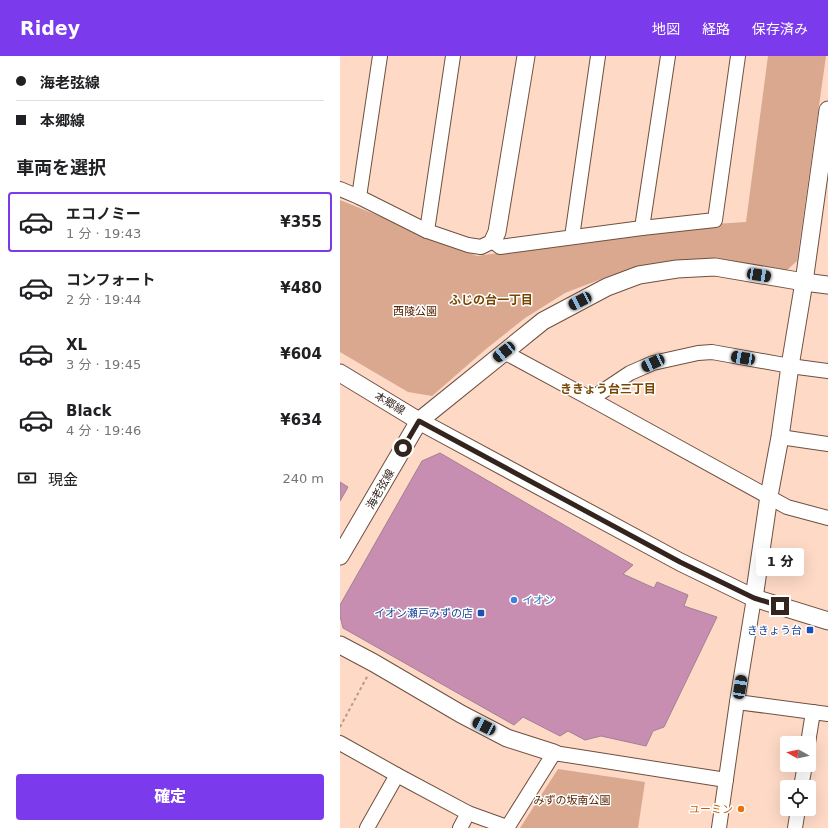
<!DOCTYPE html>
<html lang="ja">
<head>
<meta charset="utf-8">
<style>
	body { margin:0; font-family:"DejaVu Sans","Noto Sans JP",sans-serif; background:#f2f2f2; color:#202124; height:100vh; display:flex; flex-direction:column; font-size:15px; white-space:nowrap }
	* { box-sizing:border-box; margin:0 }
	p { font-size:13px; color:#757577 }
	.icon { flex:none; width:22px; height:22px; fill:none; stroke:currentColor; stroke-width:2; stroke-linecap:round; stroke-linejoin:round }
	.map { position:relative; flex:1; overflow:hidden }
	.side { display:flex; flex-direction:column; background:#fff; width:340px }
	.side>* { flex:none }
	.guide { display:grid; align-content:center; height:88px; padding:0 16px; background:#fff }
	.needle { width:26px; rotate:278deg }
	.tools { position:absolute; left:440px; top:680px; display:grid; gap:8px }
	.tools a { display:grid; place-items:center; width:36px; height:36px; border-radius:4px; background:#fff; box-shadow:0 4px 16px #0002; font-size:20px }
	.end { position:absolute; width:18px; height:18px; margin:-9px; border:5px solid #33251e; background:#fff; box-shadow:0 0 0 2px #fff }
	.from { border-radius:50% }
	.bubble { position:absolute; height:28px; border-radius:4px; background:#fff; box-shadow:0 4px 16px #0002; font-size:13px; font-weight:800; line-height:28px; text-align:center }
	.car { position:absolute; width:12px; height:24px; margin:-12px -6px; border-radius:5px; box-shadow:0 0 3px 1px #0007; background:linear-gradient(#222 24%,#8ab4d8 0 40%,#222 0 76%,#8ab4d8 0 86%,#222 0) }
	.guide b { display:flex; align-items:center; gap:14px; height:38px; font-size:15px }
	.guide b+b { border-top:1px solid #e0e0e0 }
	.guide i { width:10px; height:10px; background:#202124 }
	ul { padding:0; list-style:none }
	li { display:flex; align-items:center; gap:12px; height:60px; margin:0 8px 6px; padding:0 8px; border:2px solid transparent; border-radius:4px }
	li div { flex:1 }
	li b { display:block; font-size:15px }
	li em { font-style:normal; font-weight:800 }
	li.selected { border-color:#7c3aed }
	li>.icon { width:36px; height:36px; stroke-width:1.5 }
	h2 { padding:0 16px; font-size:18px; line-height:48px }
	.pay { display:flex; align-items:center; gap:10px; height:44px; padding:0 16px; font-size:15px }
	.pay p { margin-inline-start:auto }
	.primary-button { display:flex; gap:8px; margin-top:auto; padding:8px 16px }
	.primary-button a { flex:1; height:46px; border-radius:4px; background:#7c3aed; color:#fff; font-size:16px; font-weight:800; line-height:46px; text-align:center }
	header { display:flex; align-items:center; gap:24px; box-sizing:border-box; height:56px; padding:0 20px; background:#7c3aed; color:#fff }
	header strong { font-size:19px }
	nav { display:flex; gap:22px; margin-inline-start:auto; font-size:14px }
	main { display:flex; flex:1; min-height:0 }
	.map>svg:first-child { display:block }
</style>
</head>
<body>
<header>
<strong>Ridey</strong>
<nav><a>地図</a><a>経路</a><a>保存済み</a></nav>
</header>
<main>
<section class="side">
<div class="guide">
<b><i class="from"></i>海老弦線</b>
<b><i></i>本郷線</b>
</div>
<h2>車両を選択</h2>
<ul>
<li class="selected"><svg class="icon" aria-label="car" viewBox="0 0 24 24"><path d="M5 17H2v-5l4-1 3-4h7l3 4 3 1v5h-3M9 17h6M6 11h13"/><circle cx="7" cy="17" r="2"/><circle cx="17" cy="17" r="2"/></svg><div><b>エコノミー</b><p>1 分 · 19:43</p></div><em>¥355</em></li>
<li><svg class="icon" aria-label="car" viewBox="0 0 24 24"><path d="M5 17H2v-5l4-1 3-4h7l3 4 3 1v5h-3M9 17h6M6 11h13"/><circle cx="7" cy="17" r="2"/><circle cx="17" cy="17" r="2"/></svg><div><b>コンフォート</b><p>2 分 · 19:44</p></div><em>¥480</em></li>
<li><svg class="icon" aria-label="car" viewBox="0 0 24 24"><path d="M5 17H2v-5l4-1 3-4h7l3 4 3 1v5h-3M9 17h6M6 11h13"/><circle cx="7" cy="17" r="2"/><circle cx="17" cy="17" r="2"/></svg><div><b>XL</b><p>3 分 · 19:45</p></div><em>¥604</em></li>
<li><svg class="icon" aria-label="car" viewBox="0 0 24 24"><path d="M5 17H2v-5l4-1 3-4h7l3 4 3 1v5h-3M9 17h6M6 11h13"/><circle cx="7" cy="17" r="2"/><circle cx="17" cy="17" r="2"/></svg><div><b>Black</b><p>4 分 · 19:46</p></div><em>¥634</em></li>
</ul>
<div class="pay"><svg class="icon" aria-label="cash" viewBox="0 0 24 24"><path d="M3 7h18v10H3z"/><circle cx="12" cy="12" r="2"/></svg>現金<p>240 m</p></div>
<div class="primary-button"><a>確定</a></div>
</section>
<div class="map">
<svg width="488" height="772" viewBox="0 0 488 772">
	<rect width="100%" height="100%" fill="#fdd9c6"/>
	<g fill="#d9a88e">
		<polygon points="428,0 486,0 457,205 447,214 393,205 335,207 269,220 225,237 185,262 146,293 92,340 68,336 0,296 0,144 137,200 374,168 406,166"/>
		<polygon points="218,713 305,726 298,772 180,772"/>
	</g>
	<g fill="#c88eb1" stroke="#a28194">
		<polygon points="100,397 293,509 283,518 314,532 317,526 348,539 344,550 377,561 324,671 313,675 306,690 261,680 245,684 228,675 220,680 183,661 174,669 3,572 0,560 0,549 82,405"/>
		<polygon points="0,426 8,431 0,445"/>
	</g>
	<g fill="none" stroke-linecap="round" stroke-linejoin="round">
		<g stroke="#6f5040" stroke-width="16">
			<g id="minor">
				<polyline points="0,133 19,141 87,175 128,189 141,191 153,185 160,191 302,172 375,164 398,0"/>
				<polyline points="19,141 40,0"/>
				<polyline points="302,172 328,0"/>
				<polyline points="87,175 113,0"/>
				<polyline points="232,181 258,0"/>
				<polyline points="164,296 251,343 447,451 488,462"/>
				<polyline points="251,343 290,317 313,307 358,297 372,296 450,310 488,315"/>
				<polyline points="440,381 488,388"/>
				<polyline points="397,646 488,658"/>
				<polyline points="0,687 57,719 128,757 167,771"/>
				<polyline points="468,687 473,656"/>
				<polyline points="461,731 465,709"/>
				<polyline points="27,772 57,719"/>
				<polyline points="120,772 128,757"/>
				<polyline points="167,772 214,697 386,724"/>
				<polyline points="379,772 397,646 414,542"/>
				<polyline points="455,772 458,753"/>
			</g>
		</g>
		<g stroke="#6f5040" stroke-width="19">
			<g id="tertiary">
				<polyline points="153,185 157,176 186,0"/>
				<polyline points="0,317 79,365 340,506 414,542 488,565"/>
				<polyline points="0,500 79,365 203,265 267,231 299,219 337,213 375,211 464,226 488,229"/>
				<polyline points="414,542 429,440 440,381 450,310 464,226 488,54"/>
				<polyline points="0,589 34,607 121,658 167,682 214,697"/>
			</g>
		</g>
		<polyline stroke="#b79a8c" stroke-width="2" stroke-dasharray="3 3" stroke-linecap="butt" points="0,671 28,619"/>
		<use href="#minor" stroke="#fff" stroke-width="14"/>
		<use href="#tertiary" stroke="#fff" stroke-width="17"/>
	</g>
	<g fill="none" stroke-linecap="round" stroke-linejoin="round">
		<polyline stroke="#33251e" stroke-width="5" points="63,392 79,365 340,506 414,542 440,550"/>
	</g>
	<circle fill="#3f7fe0" stroke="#fff" stroke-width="1.5" cx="174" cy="544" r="4"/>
	<g fill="#1a4fb4" stroke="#fff" stroke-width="1.5">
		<rect x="137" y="553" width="8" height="8" rx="2"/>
		<rect x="466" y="570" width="8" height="8" rx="2"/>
	</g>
	<circle fill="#e8710a" stroke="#fff" stroke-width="1.5" cx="401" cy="753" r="4"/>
	<g text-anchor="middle" stroke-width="3" stroke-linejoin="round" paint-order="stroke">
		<g font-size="11" fill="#582300" stroke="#fff">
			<text x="75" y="259">西陵公園</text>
			<text x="232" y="748">みずの坂南公園</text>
		</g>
		<g font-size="11" fill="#33251e" stroke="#fff">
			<text transform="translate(50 347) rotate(31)" y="4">本郷線</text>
			<text transform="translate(40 433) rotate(-60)" y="4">海老弦線</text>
		</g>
		<g font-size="11" fill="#366cbe" stroke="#fff" text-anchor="start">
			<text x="182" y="548">イオン</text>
		</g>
		<g font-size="11" fill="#164399" stroke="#fff" text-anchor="end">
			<text x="133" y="561">イオン瀬戸みずの店</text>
			<text x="462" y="578">ききょう台</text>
		</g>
		<g font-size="11" fill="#c56008" stroke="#fff" text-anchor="end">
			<text x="393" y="757">ユーミン</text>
		</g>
		<g font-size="12" font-weight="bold" fill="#784600" stroke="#fff">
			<text x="151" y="248">ふじの台一丁目</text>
			<text x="268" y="337">ききょう台三丁目</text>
		</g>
	</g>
</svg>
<div class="tools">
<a><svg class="needle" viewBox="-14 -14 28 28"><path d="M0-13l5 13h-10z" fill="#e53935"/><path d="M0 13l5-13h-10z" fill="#757577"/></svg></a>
<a><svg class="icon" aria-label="locate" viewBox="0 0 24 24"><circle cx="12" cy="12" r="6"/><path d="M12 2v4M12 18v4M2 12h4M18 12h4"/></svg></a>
</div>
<i class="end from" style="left:63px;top:392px"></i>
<i class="end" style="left:440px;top:550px"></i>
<div class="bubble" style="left:416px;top:492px;width:48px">1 分</div>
<i class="car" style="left:419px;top:219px;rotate:99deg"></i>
<i class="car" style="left:240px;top:245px;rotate:243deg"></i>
<i class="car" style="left:164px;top:296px;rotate:231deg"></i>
<i class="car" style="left:403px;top:302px;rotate:280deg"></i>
<i class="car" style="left:313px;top:307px;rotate:245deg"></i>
<i class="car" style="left:400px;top:631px;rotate:9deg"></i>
<i class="car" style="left:144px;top:670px;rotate:297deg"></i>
</div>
</main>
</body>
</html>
